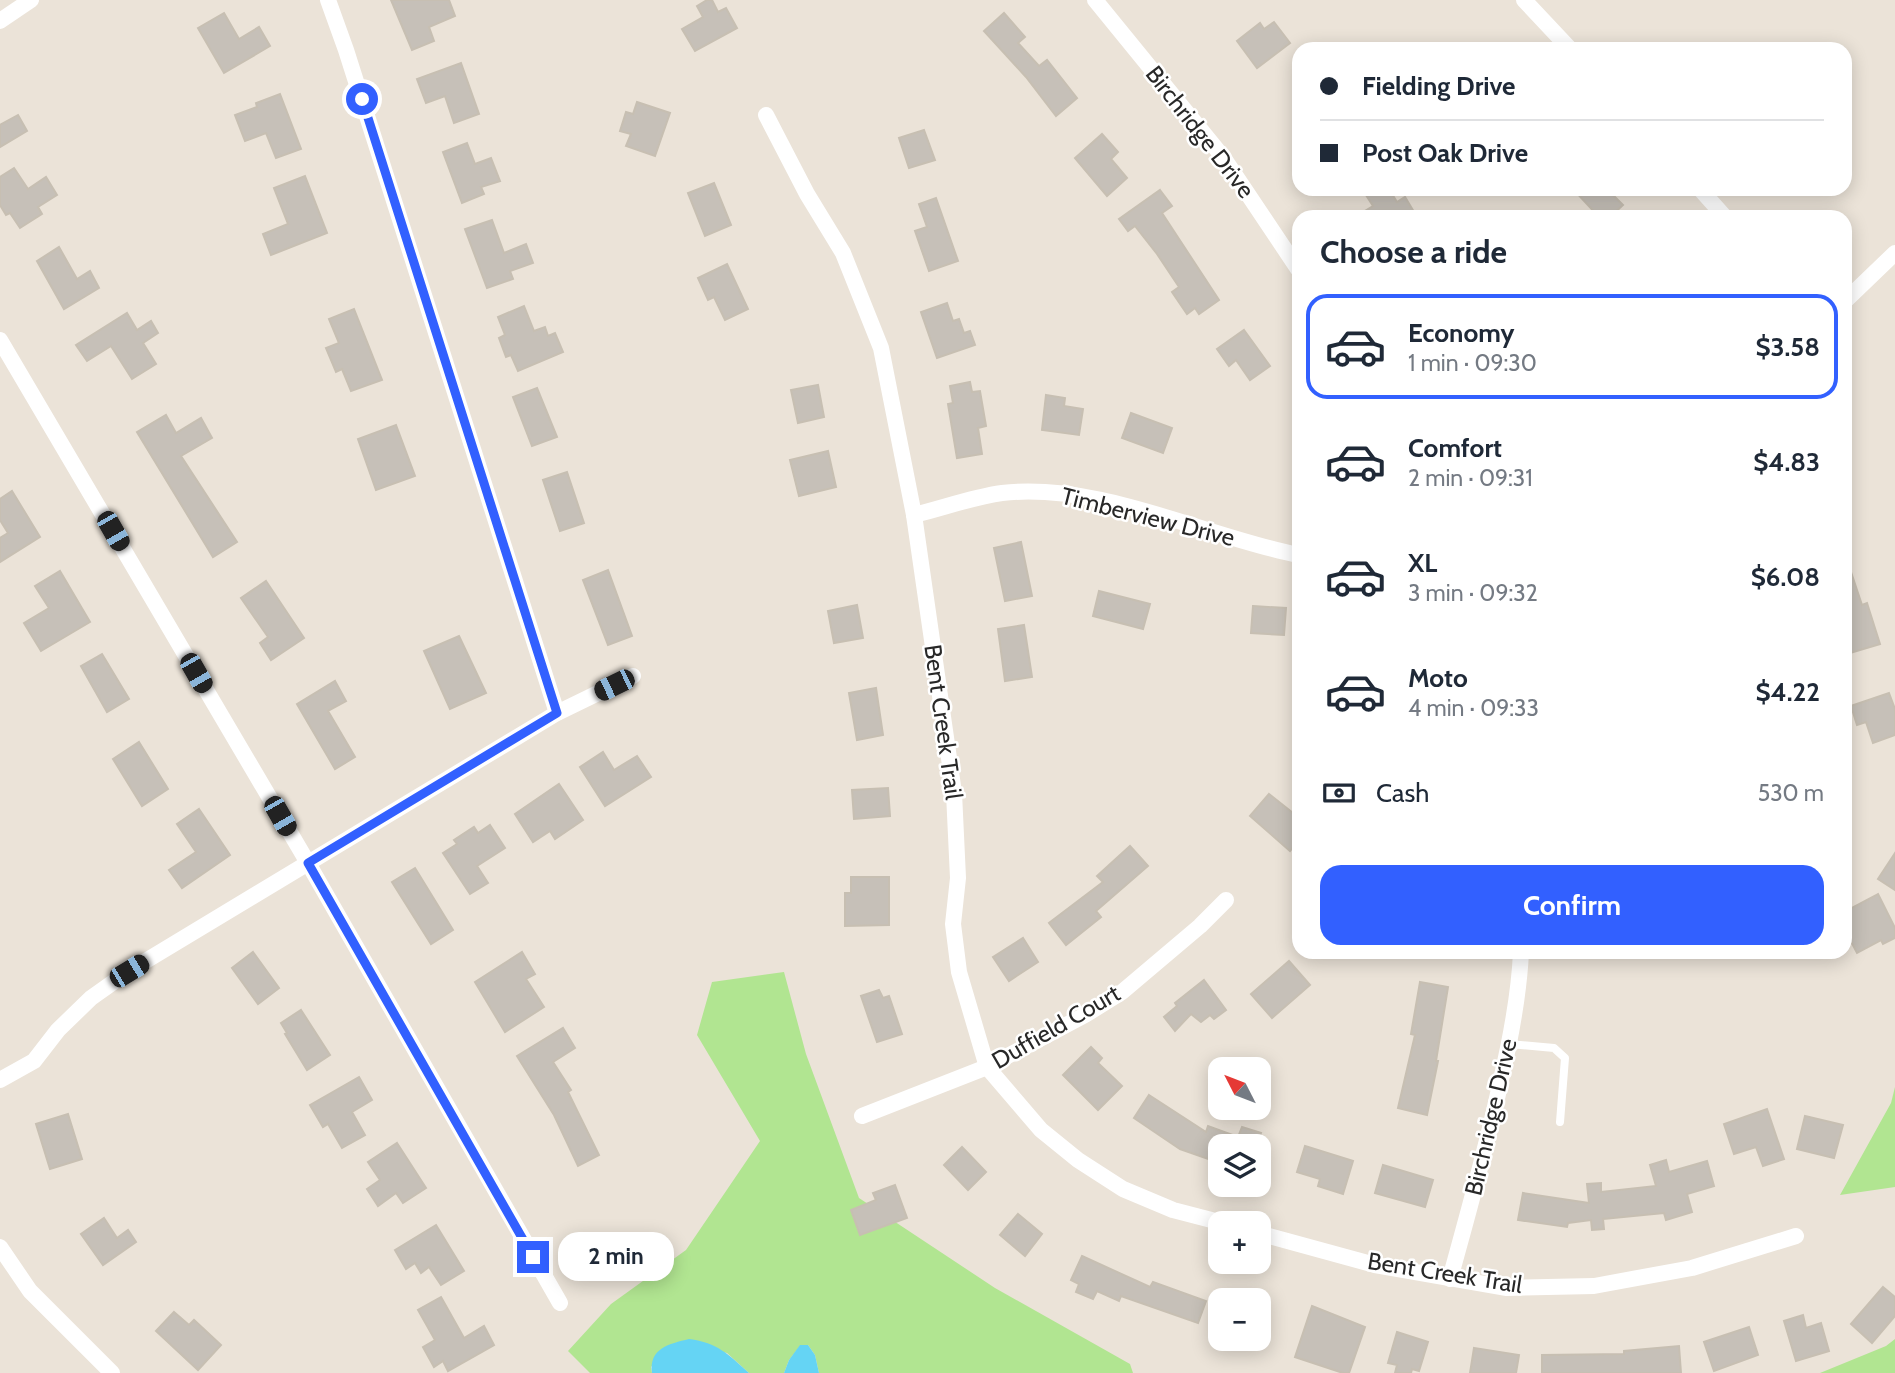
<!DOCTYPE html>
<html lang="en">
<head>
<meta charset="utf-8">
<style>
	body { margin:0; font-family:Cabin,sans-serif; background:#f6f6f7; color:#1f2937; height:100vh; display:flex; flex-direction:column; font-size:26px; white-space:nowrap }
	* { box-sizing:border-box; margin:0 }
	p { font-size:23px; color:#747a83 }
	.icon { flex:none; width:38px; height:38px; fill:none; stroke:currentColor; stroke-width:2; stroke-linecap:round; stroke-linejoin:round }
	.map { position:relative; flex:1; overflow:hidden }
	.sheet { position:absolute; left:1292px; top:210px; width:560px; height:749px; display:flex; flex-direction:column; background:#fff; border-radius:21px; box-shadow:0 4px 18px #0003 }
	.sheet>* { flex:none }
	.guide { position:absolute; left:1292px; top:42px; width:560px; height:154px; border-radius:21px; box-shadow:0 4px 18px #0003; display:grid; align-content:center; height:154px; padding:0 28px; background:#fff }
	.needle { width:46px; rotate:312deg }
	.controls { position:absolute; left:1208px; top:1057px; display:grid; gap:14px }
	.controls a { display:grid; place-items:center; width:63px; height:63px; border-radius:14px; background:#fff; box-shadow:0 4px 18px #0003; font-size:35px }
	.end { position:absolute; width:32px; height:32px; margin:-16px; border:9px solid #3260ff; background:#fff; box-shadow:0 0 0 4px #fff }
	.from { border-radius:50% }
	.bubble { position:absolute; height:49px; border-radius:21px; background:#fff; box-shadow:0 4px 18px #0003; font-size:23px; font-weight:700; line-height:49px; text-align:center }
	.car { position:absolute; width:21px; height:42px; margin:-21px -10px; border-radius:9px; box-shadow:0 0 5px 2px #0007; background:linear-gradient(#222 24%,#8ab4d8 0 40%,#222 0 76%,#8ab4d8 0 86%,#222 0) }
	.guide b { display:flex; align-items:center; gap:24px; height:66px; font-size:26px }
	.guide b+b { border-top:2px solid #e0e1e3 }
	.guide i { width:18px; height:18px; background:#1f2937 }
	ul { padding:0; list-style:none }
	li { display:flex; align-items:center; gap:21px; height:105px; margin:0 14px 10px; padding:0 14px; border:4px solid transparent; border-radius:21px }
	li div { flex:1 }
	li b { display:block; font-size:26px }
	li em { font-style:normal; font-weight:700 }
	li.active { border-color:#3260ff }
	li>.icon { width:63px; height:63px; stroke-width:1.5 }
	h2 { padding:0 28px; font-size:32px; line-height:84px }
	.pay { display:flex; align-items:center; gap:18px; height:77px; padding:0 28px; font-size:26px }
	.pay p { margin-inline-start:auto }
	.button { display:flex; gap:14px; margin-top:auto; padding:14px 28px }
	.button a { flex:1; height:80px; border-radius:21px; background:#3260ff; color:#fff; font-size:28px; font-weight:700; line-height:80px; text-align:center }
	.map>svg:first-child { display:block }
</style>
</head>
<body>
<div class="map">
<svg width="1895" height="1373" viewBox="0 0 1895 1373">
	<rect width="100%" height="100%" fill="#ebe3d8"/>
	<g fill="#b1e591">
		<polygon points="784,972 806,1054 859,1198 995,1288 1130,1364 1133,1373 819,1373 815,1355 808,1345 801,1345 789,1360 784,1373 749,1373 727,1353 678,1342 670,1346 651,1367 652,1373 590,1373 568,1351 611,1304 686,1250 760,1141 697,1035 712,982"/>
		<polygon points="1895,1087 1895,1187 1840,1195 1891,1103"/>
		<polygon points="1895,1339 1895,1373 1820,1373 1886,1346"/>
	</g>
	<g fill="#65d4f4">
		<path d="M689,1339C718,1343 728,1354 749,1373H652C649,1348 669,1344 689,1339Z"/>
		<polygon points="800,1345 808,1345 815,1355 819,1373 784,1373 789,1360"/>
	</g>
	<g fill="#c6c0b8" stroke="#c7bfb2" stroke-width="2">
		<polygon points="391,0 449,0 455,16 429,27 434,41 412,50"/>
		<polygon points="707,0 712,0 718,12 726,8 737,28 695,51 682,29 703,17 697,6"/>
		<polygon points="224,13 239,39 259,27 270,46 224,73 198,28"/>
		<polygon points="1004,13 1025,37 1018,43 1039,66 1047,60 1077,98 1056,116 1026,77 984,31"/>
		<polygon points="1274,22 1290,43 1257,68 1237,41 1260,23 1264,29"/>
		<polygon points="461,63 479,114 454,123 445,96 426,103 417,79"/>
		<polygon points="280,94 301,149 276,158 266,133 245,141 235,115 257,107 256,103"/>
		<polygon points="637,102 670,113 655,156 626,146 631,134 620,131 626,112 633,114"/>
		<polygon points="18,115 27,131 0,147 0,125"/>
		<polygon points="924,130 935,160 909,168 899,138"/>
		<polygon points="1102,134 1118,152 1111,159 1127,178 1107,196 1075,158"/>
		<polygon points="467,143 475,164 491,158 500,181 481,187 484,194 462,203 443,152"/>
		<polygon points="14,168 28,189 46,177 57,195 38,207 42,214 20,228 10,213 6,215 0,205 0,177"/>
		<polygon points="305,176 327,233 271,255 263,234 288,224 274,188"/>
		<polygon points="714,183 731,225 705,236 688,193"/>
		<polygon points="1376,189 1389,189 1397,202 1405,197 1417,217 1355,217 1373,206 1366,195"/>
		<polygon points="1573,189 1607,189 1623,205 1610,217 1599,217"/>
		<polygon points="1160,190 1172,206 1162,213 1219,300 1199,314 1195,308 1187,314 1172,292 1179,287 1157,254 1135,226 1128,231 1119,219"/>
		<polygon points="936,198 958,261 929,271 915,231 927,227 919,204"/>
		<polygon points="492,220 504,253 526,244 533,263 510,271 513,279 487,288 465,229"/>
		<polygon points="59,247 77,279 90,271 99,288 64,309 37,261"/>
		<polygon points="727,264 748,309 725,320 714,297 708,300 698,278"/>
		<polygon points="947,303 953,321 959,319 964,333 970,331 975,345 937,358 921,312"/>
		<polygon points="524,306 534,331 545,327 548,336 555,333 563,352 518,371 511,355 506,357 499,338 505,335 498,317"/>
		<polygon points="354,309 382,380 351,391 342,369 336,372 326,348 339,343 329,319"/>
		<polygon points="127,313 137,330 151,321 158,333 143,343 156,364 132,379 111,346 87,361 76,345"/>
		<polygon points="1244,330 1270,366 1250,380 1236,360 1229,366 1217,349"/>
		<polygon points="970,382 972,392 980,391 986,426 978,428 982,454 957,458 948,404 953,403 950,386"/>
		<polygon points="818,385 824,417 798,423 791,390"/>
		<polygon points="537,388 557,437 532,446 513,397"/>
		<polygon points="1046,395 1065,398 1064,406 1083,409 1079,435 1042,430"/>
		<polygon points="1131,413 1172,428 1163,453 1122,438"/>
		<polygon points="166,415 176,433 201,418 212,438 181,456 237,542 213,557 137,432"/>
		<polygon points="396,425 415,476 376,490 358,439"/>
		<polygon points="828,451 836,487 799,496 790,460"/>
		<polygon points="567,472 584,523 560,531 543,480"/>
		<polygon points="12,491 40,537 0,562 0,538 8,533 0,520 0,499"/>
		<polygon points="1021,542 1032,596 1005,601 994,548"/>
		<polygon points="1847,560 1862,605 1867,603 1880,644 1850,653 1844,635 1844,561"/>
		<polygon points="608,570 632,636 608,645 583,580"/>
		<polygon points="60,571 90,622 41,651 24,623 49,608 35,586"/>
		<polygon points="266,581 304,638 271,660 260,643 268,637 241,598"/>
		<polygon points="1099,591 1150,604 1143,629 1093,616"/>
		<polygon points="857,605 863,638 834,643 828,611"/>
		<polygon points="1253,606 1286,608 1284,635 1251,633"/>
		<polygon points="1024,625 1032,677 1005,681 998,629"/>
		<polygon points="459,636 486,693 450,709 424,651"/>
		<polygon points="102,654 129,699 107,712 81,666"/>
		<polygon points="335,681 346,701 328,711 355,757 335,769 297,704"/>
		<polygon points="876,688 883,735 857,740 849,693"/>
		<polygon points="1889,693 1895,709 1895,735 1873,743 1866,722 1857,725 1851,706"/>
		<polygon points="139,742 168,789 142,806 113,759"/>
		<polygon points="603,752 614,770 637,756 651,777 605,806 580,767"/>
		<polygon points="559,784 583,820 555,839 550,831 533,842 515,814"/>
		<polygon points="888,788 890,816 854,819 852,790"/>
		<polygon points="1269,794 1298,817 1298,841 1290,851 1250,816"/>
		<polygon points="199,809 230,855 182,888 169,870 196,852 177,824"/>
		<polygon points="490,825 505,848 477,866 488,883 470,894 443,853 457,844 454,840 474,827 478,833"/>
		<polygon points="1130,846 1148,866 1096,911 1101,917 1066,945 1049,923 1103,882 1097,876"/>
		<polygon points="1895,853 1895,890 1878,879"/>
		<polygon points="415,868 453,930 431,944 392,882"/>
		<polygon points="851,877 889,877 889,925 845,926 845,893 851,893"/>
		<polygon points="1878,894 1895,928 1895,938 1883,944 1881,940 1857,953 1844,928 1844,912"/>
		<polygon points="1023,938 1038,962 1009,981 993,957"/>
		<polygon points="253,952 279,988 258,1004 232,968"/>
		<polygon points="522,952 535,974 526,979 544,1007 505,1032 475,982"/>
		<polygon points="1289,961 1310,985 1272,1018 1251,994"/>
		<polygon points="1204,980 1226,1010 1214,1019 1210,1015 1201,1022 1191,1014 1175,1031 1164,1017 1177,1006 1175,1003"/>
		<polygon points="1420,982 1448,987 1436,1061 1438,1061 1427,1115 1398,1108 1415,1035 1411,1034"/>
		<polygon points="879,990 883,998 889,996 902,1034 877,1042 861,996"/>
		<polygon points="301,1010 330,1055 307,1070 285,1034 287,1033 281,1023"/>
		<polygon points="563,1028 575,1048 553,1062 571,1090 568,1092 599,1155 578,1166 554,1115 517,1056"/>
		<polygon points="1091,1047 1102,1058 1098,1063 1122,1086 1098,1110 1063,1075"/>
		<polygon points="359,1077 372,1100 352,1112 365,1135 342,1148 328,1124 323,1127 310,1105"/>
		<polygon points="1149,1095 1206,1132 1208,1126 1238,1137 1242,1127 1261,1133 1257,1144 1258,1146 1220,1146 1220,1163 1180,1149 1134,1118"/>
		<polygon points="1767,1109 1784,1159 1763,1166 1756,1147 1734,1154 1724,1124"/>
		<polygon points="68,1114 82,1159 50,1169 36,1124"/>
		<polygon points="1805,1116 1843,1125 1834,1158 1797,1149"/>
		<polygon points="397,1143 426,1188 403,1203 396,1193 378,1206 367,1189 380,1180 368,1162"/>
		<polygon points="1305,1146 1353,1161 1343,1194 1318,1186 1320,1179 1297,1172"/>
		<polygon points="962,1147 986,1172 968,1190 944,1165"/>
		<polygon points="1666,1160 1669,1172 1707,1161 1714,1186 1687,1194 1692,1212 1666,1220 1664,1213 1603,1219 1604,1229 1592,1230 1591,1220 1568,1223 1567,1227 1518,1220 1523,1193 1589,1203 1587,1184 1601,1183 1601,1192 1656,1186 1650,1165"/>
		<polygon points="1383,1165 1433,1180 1425,1207 1375,1193"/>
		<polygon points="895,1185 907,1218 860,1235 851,1210 876,1200 873,1193"/>
		<polygon points="1018,1214 1042,1234 1025,1256 1000,1235"/>
		<polygon points="104,1218 117,1238 128,1230 136,1242 103,1265 81,1234"/>
		<polygon points="436,1225 464,1271 441,1285 429,1267 421,1273 415,1263 406,1269 395,1250"/>
		<polygon points="1082,1256 1150,1287 1153,1282 1206,1301 1198,1323 1121,1296 1119,1301 1097,1291 1093,1299 1076,1292 1079,1284 1071,1280"/>
		<polygon points="1883,1287 1895,1297 1895,1316 1872,1343 1851,1324"/>
		<polygon points="441,1297 464,1338 484,1326 494,1345 448,1371 443,1361 434,1367 423,1347 435,1340 418,1310"/>
		<polygon points="1312,1306 1365,1327 1349,1373 1343,1373 1295,1357"/>
		<polygon points="174,1312 189,1325 194,1320 221,1345 198,1370 156,1331"/>
		<polygon points="1803,1315 1806,1328 1821,1323 1829,1351 1796,1361 1784,1321"/>
		<polygon points="1749,1327 1758,1355 1714,1371 1704,1342"/>
		<polygon points="1397,1332 1428,1342 1419,1371 1412,1369 1411,1373 1395,1373 1397,1365 1388,1363"/>
		<polygon points="1679,1346 1681,1373 1542,1373 1542,1355 1624,1354 1624,1351"/>
		<polygon points="1474,1348 1519,1355 1516,1373 1470,1373"/>
	</g>
	<g fill="none" stroke-linecap="round" stroke-linejoin="round">
		<polyline stroke="#fff" stroke-width="8" points="1509,1044 1554,1048 1565,1058 1560,1122"/>
		<g stroke="#fff" stroke-width="16">
			<polyline points="328,0 346,50 557,713"/>
			<polyline points="1095,0 1223,157 1298,269"/>
			<polyline points="1524,0 1570,49"/>
			<polyline points="0,21 31,0"/>
			<polyline points="766,115 807,194 843,253 881,348 914,515 954,793 958,878 953,924 959,972 987,1067 1041,1130 1078,1160 1123,1189 1173,1210 1223,1223"/>
			<polyline points="1700,189 1725,217"/>
			<polyline points="1844,302 1895,253"/>
			<polyline points="0,340 308,863 560,1303"/>
			<path d="M914,515C943,508 973,497 1002,493C1099,482 1204,536 1298,555"/>
			<polyline points="0,1080 34,1061 58,1030 91,998 129,971 557,713 633,676"/>
			<polyline points="862,1116 987,1067 1085,1015 1122,992 1200,926 1226,900"/>
			<polyline points="1258,1233 1375,1265 1507,1288 1594,1286 1692,1268 1796,1236"/>
			<polyline points="0,1247 30,1291 112,1373"/>
			<path d="M1450,1279C1468,1213 1487,1147 1501,1080C1511,1037 1519,996 1521,952"/>
		</g>
	</g>
	<g fill="none" stroke-linecap="round" stroke-linejoin="round">
		<polyline stroke="#3260ff" stroke-width="9" points="362,99 557,713 308,863 533,1257"/>
	</g>
	<g text-anchor="middle" stroke-width="5" stroke-linejoin="round" paint-order="stroke">
		<g font-size="24" fill="#282828" stroke="#fff">
			<text transform="translate(1200 132) rotate(52)" y="8">Birchridge Drive</text>
			<text transform="translate(1148 517) rotate(14)" y="8">Timberview Drive</text>
			<text transform="translate(943 722) rotate(82)" y="8">Bent Creek Trail</text>
			<text transform="translate(1056 1027) rotate(-30)" y="8">Duffield Court</text>
			<text transform="translate(1491 1117) rotate(-77)" y="8">Birchridge Drive</text>
			<text transform="translate(1445 1273) rotate(9)" y="8">Bent Creek Trail</text>
		</g>
	</g>
</svg>
<div class="controls">
<a><svg class="needle" viewBox="-14 -14 28 28"><path d="M0-13l5 13h-10z" fill="#e53935"/><path d="M0 13l5-13h-10z" fill="#747a83"/></svg></a>
<a><svg class="icon" aria-label="layers" viewBox="0 0 24 24"><path d="M12 4l9 5-9 5-9-5zM3 14l9 5 9-5"/></svg></a>
<a>+</a>
<a>−</a>
</div>
<i class="end from" style="left:362px;top:99px"></i>
<i class="end" style="left:533px;top:1257px"></i>
<div class="bubble" style="left:558px;top:1232px;width:116px">2 min</div>
<i class="car" style="left:113px;top:531px;rotate:150deg"></i>
<i class="car" style="left:196px;top:673px;rotate:150deg"></i>
<i class="car" style="left:614px;top:685px;rotate:244deg"></i>
<i class="car" style="left:280px;top:816px;rotate:150deg"></i>
<i class="car" style="left:129px;top:971px;rotate:59deg"></i>
<div class="guide">
<b><i class="from"></i>Fielding Drive</b>
<b><i></i>Post Oak Drive</b>
</div>
<section class="sheet">
<h2>Choose a ride</h2>
<ul>
<li class="active"><svg class="icon" aria-label="car" viewBox="0 0 24 24"><path d="M5 17H2v-5l4-1 3-4h7l3 4 3 1v5h-3M9 17h6M6 11h13"/><circle cx="7" cy="17" r="2"/><circle cx="17" cy="17" r="2"/></svg><div><b>Economy</b><p>1 min · 09:30</p></div><em>$3.58</em></li>
<li><svg class="icon" aria-label="car" viewBox="0 0 24 24"><path d="M5 17H2v-5l4-1 3-4h7l3 4 3 1v5h-3M9 17h6M6 11h13"/><circle cx="7" cy="17" r="2"/><circle cx="17" cy="17" r="2"/></svg><div><b>Comfort</b><p>2 min · 09:31</p></div><em>$4.83</em></li>
<li><svg class="icon" aria-label="car" viewBox="0 0 24 24"><path d="M5 17H2v-5l4-1 3-4h7l3 4 3 1v5h-3M9 17h6M6 11h13"/><circle cx="7" cy="17" r="2"/><circle cx="17" cy="17" r="2"/></svg><div><b>XL</b><p>3 min · 09:32</p></div><em>$6.08</em></li>
<li><svg class="icon" aria-label="car" viewBox="0 0 24 24"><path d="M5 17H2v-5l4-1 3-4h7l3 4 3 1v5h-3M9 17h6M6 11h13"/><circle cx="7" cy="17" r="2"/><circle cx="17" cy="17" r="2"/></svg><div><b>Moto</b><p>4 min · 09:33</p></div><em>$4.22</em></li>
</ul>
<div class="pay"><svg class="icon" aria-label="cash" viewBox="0 0 24 24"><path d="M3 7h18v10H3z"/><circle cx="12" cy="12" r="2"/></svg>Cash<p>530 m</p></div>
<div class="button"><a>Confirm</a></div>
</section>
</div>
</body>
</html>
